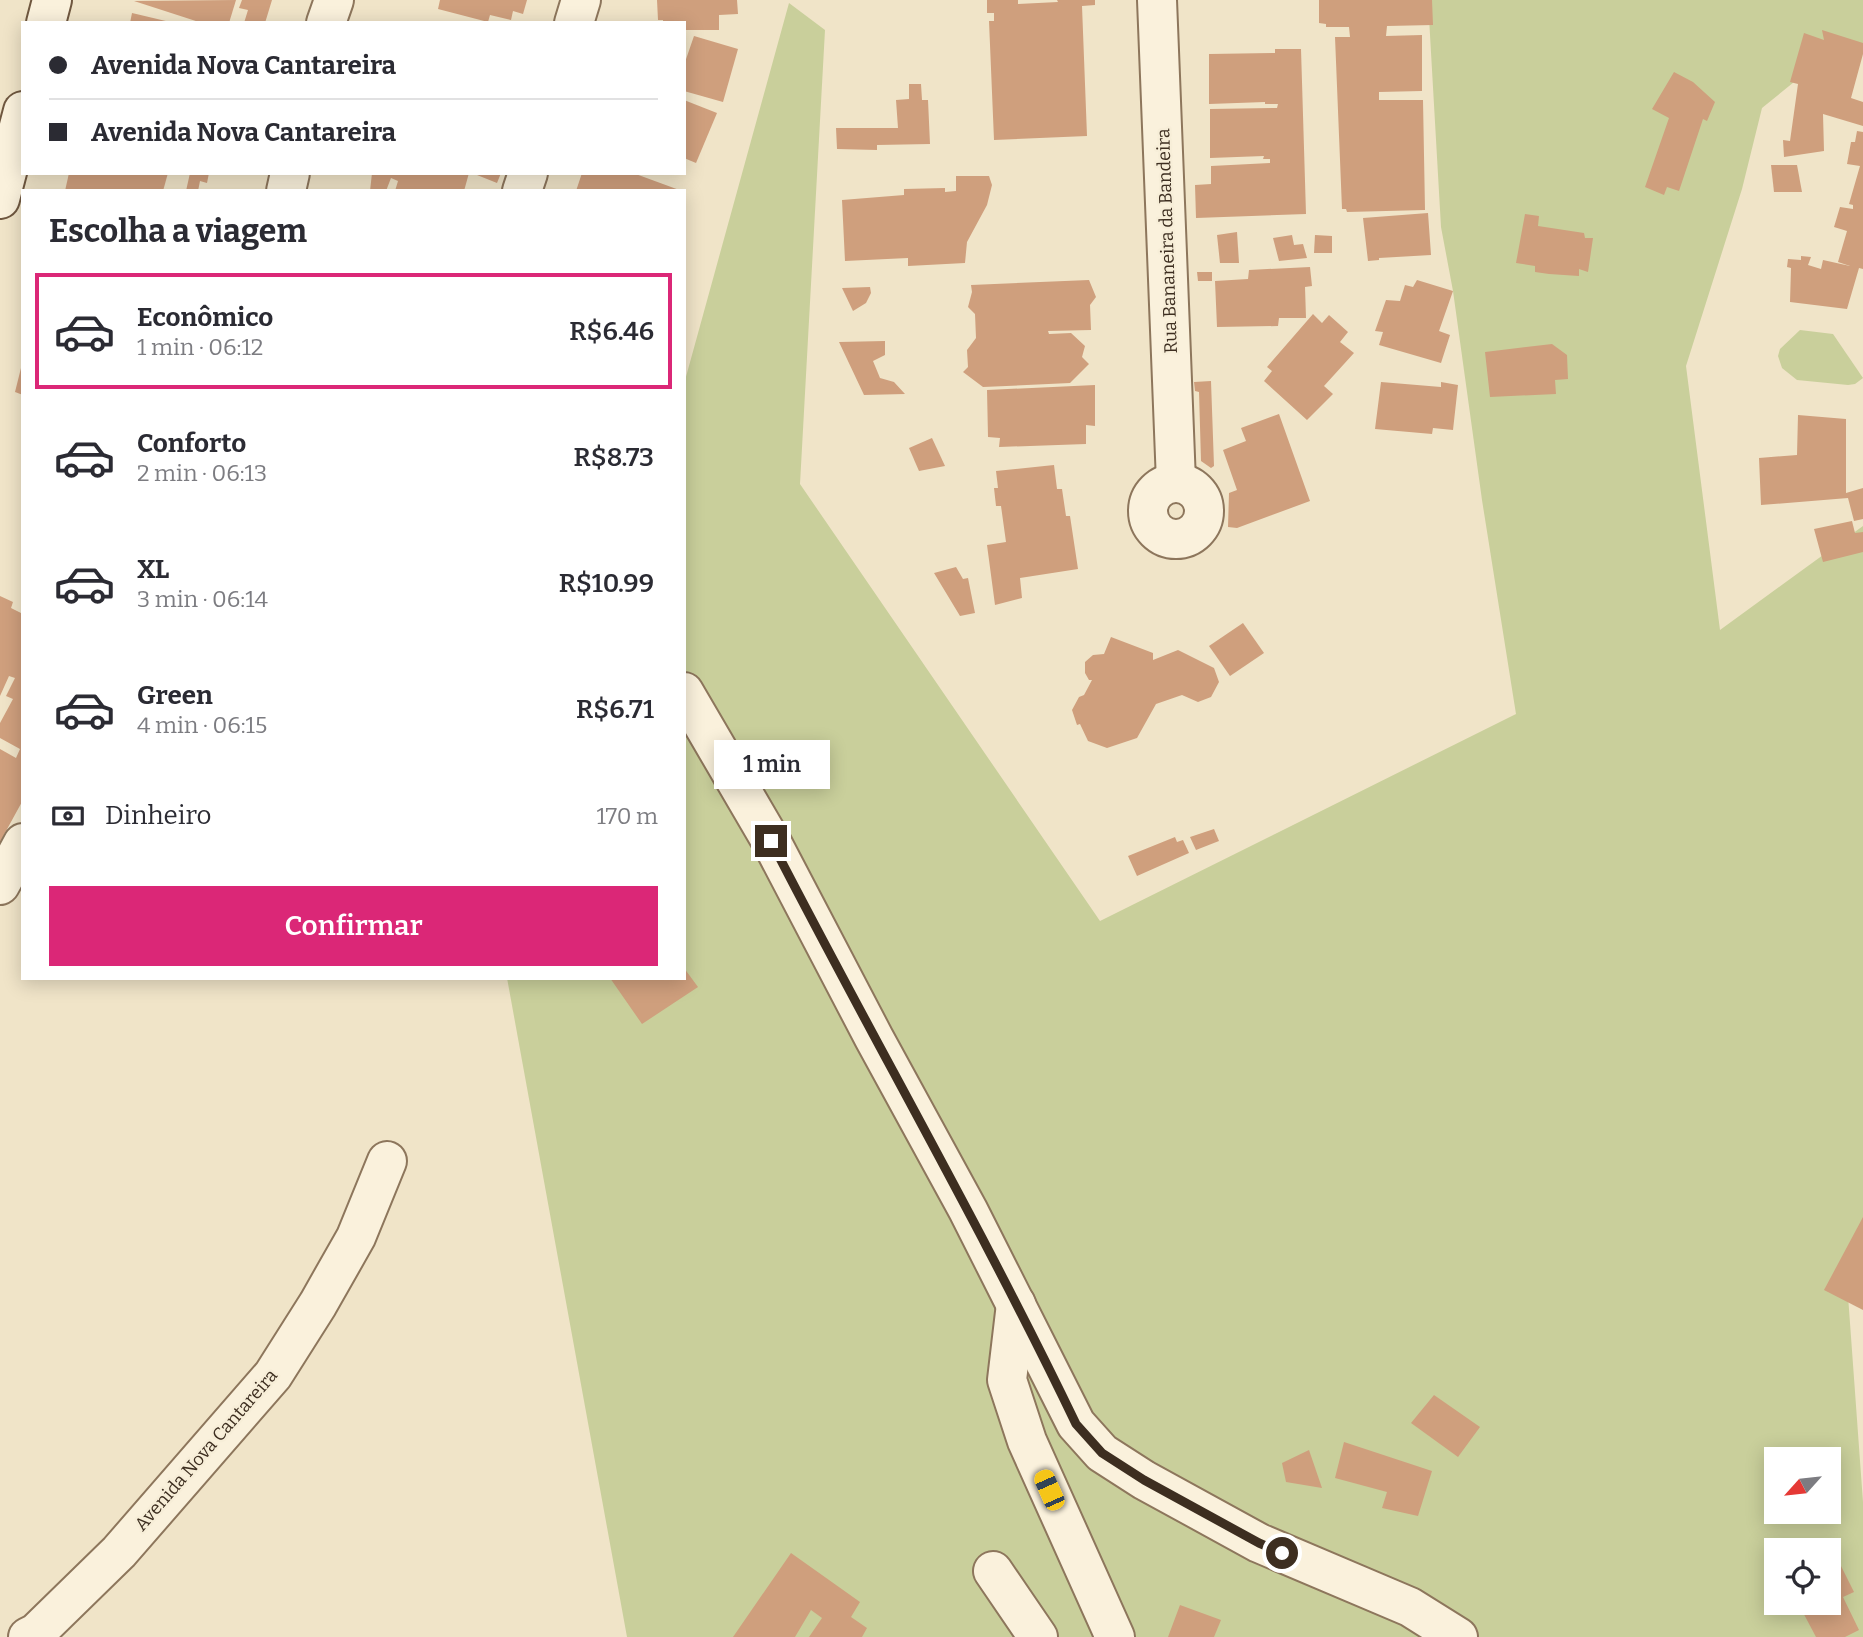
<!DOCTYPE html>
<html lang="pt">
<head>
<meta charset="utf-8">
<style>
	body { margin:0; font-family:Bitter,serif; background:#f2f2f3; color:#2b2b33; height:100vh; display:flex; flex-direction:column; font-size:26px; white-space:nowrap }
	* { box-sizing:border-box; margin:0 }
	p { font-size:23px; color:#7c7c81 }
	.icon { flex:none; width:38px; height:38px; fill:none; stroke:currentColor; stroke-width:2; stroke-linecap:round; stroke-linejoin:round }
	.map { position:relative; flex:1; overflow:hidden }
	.drawer { position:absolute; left:21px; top:189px; width:665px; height:791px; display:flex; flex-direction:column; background:#fff; border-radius:0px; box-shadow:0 4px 18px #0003 }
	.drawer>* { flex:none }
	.top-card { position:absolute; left:21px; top:21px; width:665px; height:154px; border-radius:0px; box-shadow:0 4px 18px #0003; display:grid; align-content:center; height:154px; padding:0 28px; background:#fff }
	.needle { width:46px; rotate:243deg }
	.buttons { position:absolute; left:1764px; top:1447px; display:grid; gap:14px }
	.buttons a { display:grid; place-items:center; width:77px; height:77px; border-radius:0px; background:#fff; box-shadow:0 4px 18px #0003; font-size:35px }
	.end { position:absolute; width:32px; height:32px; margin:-16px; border:9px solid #3d2e20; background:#fff; box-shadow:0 0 0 4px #fff }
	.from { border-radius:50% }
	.bubble { position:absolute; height:49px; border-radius:0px; background:#fff; box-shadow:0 4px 18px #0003; font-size:23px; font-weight:600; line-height:49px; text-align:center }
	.car { position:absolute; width:21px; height:42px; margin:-21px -10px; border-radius:9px; box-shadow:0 0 5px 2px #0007; background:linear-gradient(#f5c518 24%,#345 0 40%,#f5c518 0 76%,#345 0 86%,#f5c518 0) }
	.top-card b { display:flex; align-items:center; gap:24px; height:66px; font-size:26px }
	.top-card b+b { border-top:2px solid #e1e1e2 }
	.top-card i { width:18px; height:18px; background:#2b2b33 }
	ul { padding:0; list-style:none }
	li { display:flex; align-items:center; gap:21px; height:116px; margin:0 14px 10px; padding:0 14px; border:4px solid transparent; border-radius:0px }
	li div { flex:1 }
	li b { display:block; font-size:26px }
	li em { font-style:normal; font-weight:600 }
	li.current { border-color:#db2777 }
	li>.icon { width:63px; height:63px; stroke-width:1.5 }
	h2 { padding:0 28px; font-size:32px; line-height:84px }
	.pay { display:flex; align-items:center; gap:18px; height:77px; padding:0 28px; font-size:26px }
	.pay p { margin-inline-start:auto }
	.cta { display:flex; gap:14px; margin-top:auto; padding:14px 28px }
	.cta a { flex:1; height:80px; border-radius:0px; background:#db2777; color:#fff; font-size:28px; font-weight:600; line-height:80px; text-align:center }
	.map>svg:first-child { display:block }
</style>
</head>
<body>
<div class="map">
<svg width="1863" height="1637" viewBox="0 0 1863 1637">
	<rect width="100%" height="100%" fill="#f0e4c8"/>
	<g fill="#c9cf9b" fill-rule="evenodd">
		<path d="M1428,0H1863V48L1815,65L1762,108L1742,189L1686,366L1720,630L1863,526V1242L1846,1268L1863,1502V1637H627L507,978H684V384L789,3L825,30L800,484L1100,921L1516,714L1482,500L1453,291L1441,227ZM1776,1460H1829V1512H1776ZM1776,1550H1829V1603H1776Z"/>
		<polygon points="1800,330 1833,334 1863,378 1855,384 1848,385 1797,380 1782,368 1778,356 1780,349"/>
	</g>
	<g fill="#cf9f7d">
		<polygon points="236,0 229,23 202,23 134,1"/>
		<polygon points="242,0 272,0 265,23 244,23 248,10 239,8"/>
		<polygon points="440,0 527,0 523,14 513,11 511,20 490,15 488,22 438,9"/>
		<polygon points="657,0 737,0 738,14 719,15 719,30 684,30 684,23 663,23 663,20 658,20"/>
		<polygon points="987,0 1018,0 1018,4 1058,2 1057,0 1095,0 1095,5 1082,6 1087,136 994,140 989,21 994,21 994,13 987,13"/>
		<polygon points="1319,0 1432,0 1433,25 1387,26 1386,36 1422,35 1422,91 1379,92 1379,100 1423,100 1425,210 1347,212 1346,209 1342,209 1335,37 1350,37 1349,27 1326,27 1326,24 1319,23"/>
		<polygon points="132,13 170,22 170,23 130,23"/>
		<polygon points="1822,30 1863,43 1863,54 1851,98 1863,102 1863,126 1823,114 1824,151 1784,157 1783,140 1790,141 1798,84 1790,82 1804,33 1824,40"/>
		<polygon points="694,36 738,49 723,102 684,91 684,65"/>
		<polygon points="1275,49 1301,49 1306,214 1196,218 1195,185 1211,184 1211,166 1270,163 1270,159 1263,159 1264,156 1210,158 1210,109 1277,108 1278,104 1265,104 1265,102 1209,104 1209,54 1275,53"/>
		<polygon points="1674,72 1693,82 1715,102 1707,121 1703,119 1679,191 1667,187 1664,195 1645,187 1669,118 1652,109"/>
		<polygon points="909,84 921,84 922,100 928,100 930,144 877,145 877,150 837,149 836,128 898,128 896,100 909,99"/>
		<polygon points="684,100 717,113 696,163 684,158"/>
		<polygon points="1857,131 1863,132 1863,269 1859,268 1847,309 1790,302 1791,268 1787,267 1788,259 1801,260 1801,256 1811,257 1808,265 1821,269 1823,260 1850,266 1838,262 1847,231 1834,227 1840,207 1853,209 1853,205 1849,204 1860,166 1847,164 1851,142 1855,142"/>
		<polygon points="1771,165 1797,165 1802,192 1774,192"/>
		<polygon points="69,173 168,173 163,191 65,191"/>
		<polygon points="190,173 209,173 207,183 200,181 198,191 186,191"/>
		<polygon points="372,173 469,173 464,191 395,191 398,181 391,178 386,191 370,191"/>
		<polygon points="472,173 501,173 497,183"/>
		<polygon points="582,173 633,173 682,191 576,191"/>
		<polygon points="956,176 989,176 992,185 987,205 967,242 965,263 908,266 908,258 845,261 842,200 904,195 904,189 945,188 945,192 956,191"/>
		<polygon points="1428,213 1431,255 1379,258 1379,260 1368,261 1363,218"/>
		<polygon points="1525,214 1539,216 1538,226 1584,233 1585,238 1593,238 1588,272 1579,269 1579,276 1549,274 1535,272 1535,266 1516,263"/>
		<polygon points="1237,232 1239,263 1220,263 1217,235"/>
		<polygon points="1292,235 1294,245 1303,244 1307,258 1279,261 1273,238"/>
		<polygon points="1315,235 1332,236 1332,253 1314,253"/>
		<polygon points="1310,267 1312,286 1305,287 1306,318 1279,318 1278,326 1217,327 1215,281 1248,279 1249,270"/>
		<polygon points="1197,272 1212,272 1212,281 1198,281"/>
		<polygon points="1089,280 1096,297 1090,305 1091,330 1048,331 1049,334 1071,333 1085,346 1082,357 1089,364 1070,383 983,387 963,372 968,367 967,350 976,338 975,314 968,307 972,292 971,285"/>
		<polygon points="1417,280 1453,291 1439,331 1450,335 1441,363 1379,345 1383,332 1375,331 1386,300 1400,301 1405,285 1413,287"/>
		<polygon points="870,287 871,293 866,303 853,311 842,288"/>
		<polygon points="1313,314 1322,323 1329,315 1348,332 1340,342 1354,353 1324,386 1333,394 1307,420 1264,381 1272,371 1267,367"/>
		<polygon points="885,341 885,355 873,361 880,378 894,382 905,394 864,395 839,342"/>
		<polygon points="1552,344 1567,355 1568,379 1555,380 1556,394 1490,397 1485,352"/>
		<polygon points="22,364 23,364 23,395 15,392"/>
		<polygon points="1211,381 1214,466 1211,468 1201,461 1199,392 1195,391 1194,382"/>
		<polygon points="1381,382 1441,387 1441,382 1458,385 1453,430 1433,428 1432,434 1375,429"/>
		<polygon points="1095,385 1095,426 1086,425 1086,444 999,447 1000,438 988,437 987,390"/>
		<polygon points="1279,414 1310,501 1237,528 1228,527 1229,493 1237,490 1223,450 1246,441 1241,428"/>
		<polygon points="1798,415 1846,419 1846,493 1863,488 1863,519 1854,521 1848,498 1761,505 1759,458 1797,455"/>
		<polygon points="932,438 945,466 919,471 909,448"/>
		<polygon points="1054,465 1057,489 1062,489 1066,516 1070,516 1078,569 1020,578 1022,598 995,605 987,545 1006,542 1001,506 996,506 994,488 998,488 996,471"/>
		<polygon points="1852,521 1855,533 1863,532 1863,552 1823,562 1814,529"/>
		<polygon points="956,567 963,579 968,578 975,613 960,616 934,573"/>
		<polygon points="0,596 13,602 11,608 23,614 23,800 0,842 0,749 16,758 20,749 0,738 0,723 13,699 6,696 15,678 9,676 0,696"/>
		<polygon points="1243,623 1264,653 1230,676 1209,646"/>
		<polygon points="1111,637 1153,653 1153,660 1178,650 1214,668 1219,682 1211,697 1198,702 1182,695 1156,704 1137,738 1107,748 1088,741 1080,724 1077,725 1072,710 1079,697 1084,695 1092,680 1089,680 1085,673 1085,662 1093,655 1104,654"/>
		<polygon points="1214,829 1219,841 1196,850 1190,837"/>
		<polygon points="1175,837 1177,842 1183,840 1189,853 1137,876 1128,856"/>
		<polygon points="684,968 698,987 642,1024 610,978 684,978"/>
		<polygon points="1863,1217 1863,1310 1824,1290"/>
		<polygon points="1434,1395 1480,1427 1458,1457 1411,1423"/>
		<polygon points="1344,1442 1432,1471 1418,1516 1382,1508 1387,1492 1335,1478"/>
		<polygon points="1309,1450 1322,1488 1286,1482 1282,1463"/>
		<polygon points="791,1553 860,1602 851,1617 867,1628 862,1637 809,1637 822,1618 811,1610 795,1637 733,1637"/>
		<polygon points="1839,1562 1854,1592 1843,1597 1859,1630 1845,1637 1816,1637 1798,1603 1829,1603 1829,1567"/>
		<polygon points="1180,1605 1221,1620 1214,1637 1168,1637"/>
	</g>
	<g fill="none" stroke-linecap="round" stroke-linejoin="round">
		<g stroke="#8d765c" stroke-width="42">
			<g id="street">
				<polyline points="1157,0 1176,482"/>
				<polyline points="326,23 334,0"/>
				<polyline points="574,23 581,0"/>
				<polyline points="286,191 290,173"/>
				<polyline points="522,191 528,173"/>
				<circle cx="1176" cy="511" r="28"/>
				<polyline points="684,692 771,841 874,1038 968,1210 1076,1424 1102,1453 1144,1480 1259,1543 1410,1607 1458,1637"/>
				<polyline points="0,885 23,843"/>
				<polyline points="1016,1304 1007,1380 1027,1441 1115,1637"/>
				<polyline points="993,1571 1038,1637"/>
				<polyline points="28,1637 36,1633 119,1552 273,1375 318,1304 356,1237 387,1161"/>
			</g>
		</g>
		<g stroke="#6f573f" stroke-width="42">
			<g id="secondary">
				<polyline points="46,23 52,0"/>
				<polyline points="0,199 23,111"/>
			</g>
		</g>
		<use href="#street" stroke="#faf1dc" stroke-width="38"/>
		<use href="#secondary" stroke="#faf1dc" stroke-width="38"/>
	</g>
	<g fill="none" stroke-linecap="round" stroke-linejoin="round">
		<path stroke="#3d2e20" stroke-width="9" d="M771,841C871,1036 981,1226 1076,1424L1102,1453L1144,1480L1259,1543L1282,1553"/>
	</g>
	<g text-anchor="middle" stroke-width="5" stroke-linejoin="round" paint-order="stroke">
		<g font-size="18" fill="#3d2e20" stroke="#f7eed8">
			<text transform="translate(1167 241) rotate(-92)" y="6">Rua Bananeira da Bandeira</text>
			<text transform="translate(206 1450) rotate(-49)" y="6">Avenida Nova Cantareira</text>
		</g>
	</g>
</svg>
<div class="buttons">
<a><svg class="needle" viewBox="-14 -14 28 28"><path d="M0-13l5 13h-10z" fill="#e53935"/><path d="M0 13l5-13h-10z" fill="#7c7c81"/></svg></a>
<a><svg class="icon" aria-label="locate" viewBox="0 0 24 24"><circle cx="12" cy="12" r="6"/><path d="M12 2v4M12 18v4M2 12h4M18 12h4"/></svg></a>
</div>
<i class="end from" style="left:1282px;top:1553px"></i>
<i class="end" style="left:771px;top:841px"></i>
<div class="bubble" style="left:714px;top:740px;width:116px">1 min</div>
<i class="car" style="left:1049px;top:1490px;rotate:336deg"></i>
<div class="top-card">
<b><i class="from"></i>Avenida Nova Cantareira</b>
<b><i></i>Avenida Nova Cantareira</b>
</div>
<section class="drawer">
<h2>Escolha a viagem</h2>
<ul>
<li class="current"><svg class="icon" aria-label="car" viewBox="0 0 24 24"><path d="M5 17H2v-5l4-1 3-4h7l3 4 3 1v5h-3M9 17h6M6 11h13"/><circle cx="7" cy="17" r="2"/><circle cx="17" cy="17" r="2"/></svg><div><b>Econômico</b><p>1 min · 06:12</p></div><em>R$6.46</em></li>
<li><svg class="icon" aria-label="car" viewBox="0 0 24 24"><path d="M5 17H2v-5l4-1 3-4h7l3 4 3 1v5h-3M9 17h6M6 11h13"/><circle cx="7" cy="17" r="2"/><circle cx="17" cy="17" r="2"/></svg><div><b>Conforto</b><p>2 min · 06:13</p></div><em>R$8.73</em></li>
<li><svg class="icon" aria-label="car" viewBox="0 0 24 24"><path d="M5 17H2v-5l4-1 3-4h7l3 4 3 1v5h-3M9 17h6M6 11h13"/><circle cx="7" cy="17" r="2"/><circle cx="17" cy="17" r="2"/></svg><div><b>XL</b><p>3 min · 06:14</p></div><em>R$10.99</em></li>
<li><svg class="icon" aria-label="car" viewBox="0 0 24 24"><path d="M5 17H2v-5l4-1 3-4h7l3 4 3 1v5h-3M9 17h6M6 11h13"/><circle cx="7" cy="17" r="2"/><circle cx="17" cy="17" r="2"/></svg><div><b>Green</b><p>4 min · 06:15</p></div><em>R$6.71</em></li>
</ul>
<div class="pay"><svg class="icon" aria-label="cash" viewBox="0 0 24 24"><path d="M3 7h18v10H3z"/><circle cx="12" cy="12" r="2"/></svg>Dinheiro<p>170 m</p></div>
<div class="cta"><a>Confirmar</a></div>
</section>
</div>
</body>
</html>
